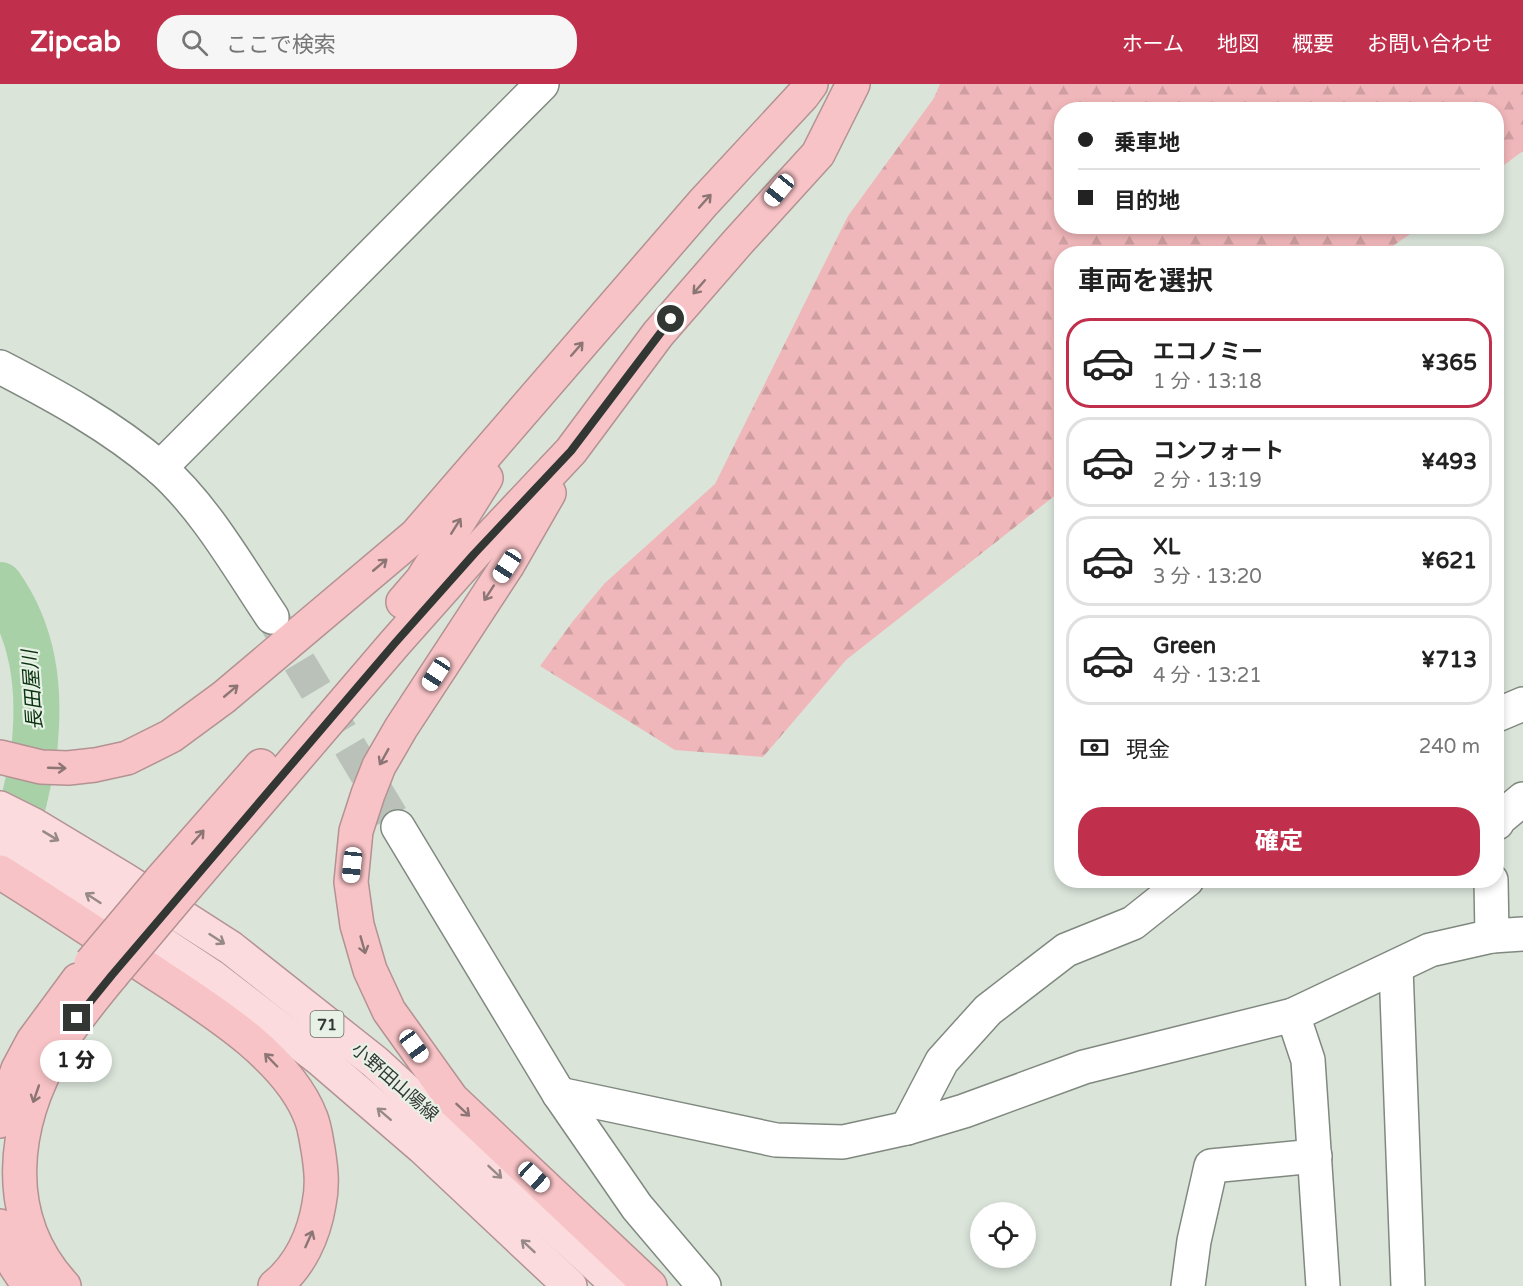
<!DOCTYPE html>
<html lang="ja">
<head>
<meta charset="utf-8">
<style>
	body { margin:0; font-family:"Varela Round","Noto Sans JP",sans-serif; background:#f6f6f6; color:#222; height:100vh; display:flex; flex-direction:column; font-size:22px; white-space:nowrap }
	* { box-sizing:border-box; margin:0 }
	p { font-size:20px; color:#767676 }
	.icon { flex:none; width:33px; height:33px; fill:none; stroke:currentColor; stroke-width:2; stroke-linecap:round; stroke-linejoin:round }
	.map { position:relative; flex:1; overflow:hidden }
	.panel { position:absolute; left:1054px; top:162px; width:450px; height:642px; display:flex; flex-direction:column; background:#fff; border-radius:24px; box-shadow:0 3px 9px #0003 }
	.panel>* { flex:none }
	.top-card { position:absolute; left:1054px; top:18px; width:450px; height:132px; border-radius:24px; box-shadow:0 3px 9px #0003; display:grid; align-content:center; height:132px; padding:0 24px; background:#fff }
	.tools { position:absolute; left:970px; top:1118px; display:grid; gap:12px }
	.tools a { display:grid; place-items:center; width:66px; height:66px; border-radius:50%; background:#fff; box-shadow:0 3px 9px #0003; font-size:30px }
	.end { position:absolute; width:27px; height:27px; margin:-14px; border:8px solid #333733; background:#fff; box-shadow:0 0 0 3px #fff }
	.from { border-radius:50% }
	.bubble { position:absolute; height:42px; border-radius:21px; background:#fff; box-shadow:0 3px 9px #0003; font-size:20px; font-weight:800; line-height:42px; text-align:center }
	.car { position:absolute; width:18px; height:36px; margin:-18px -9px; border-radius:8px; box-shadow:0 0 4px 2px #0007; background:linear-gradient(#fff 24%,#345 0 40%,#fff 0 76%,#345 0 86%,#fff 0) }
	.top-card b { display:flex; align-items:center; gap:21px; height:57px; font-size:22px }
	.top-card b+b { border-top:2px solid #e0e0e0 }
	.top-card i { width:15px; height:15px; background:#222 }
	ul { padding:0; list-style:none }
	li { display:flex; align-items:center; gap:18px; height:90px; margin:0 12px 9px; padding:0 12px; border:3px solid #e0e0e0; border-radius:24px }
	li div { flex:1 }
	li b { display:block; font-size:22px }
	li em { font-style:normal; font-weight:800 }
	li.selected { border-color:#c0304c }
	li>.icon { width:54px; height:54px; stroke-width:1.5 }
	h2 { padding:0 24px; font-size:27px; line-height:72px }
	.pay { display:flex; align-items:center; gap:15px; height:66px; padding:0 24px; font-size:22px }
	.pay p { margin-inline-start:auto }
	.primary-button { display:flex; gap:12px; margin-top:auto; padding:12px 24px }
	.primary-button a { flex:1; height:69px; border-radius:24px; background:#c0304c; color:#fff; font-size:24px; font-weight:800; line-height:69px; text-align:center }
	header { display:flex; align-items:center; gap:36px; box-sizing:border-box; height:84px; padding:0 30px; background:#c0304c; color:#fff }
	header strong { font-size:28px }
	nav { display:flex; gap:33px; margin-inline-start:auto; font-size:21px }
	.search { width:420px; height:54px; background:#f6f6f6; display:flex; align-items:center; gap:15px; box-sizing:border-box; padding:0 21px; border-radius:24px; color:#767676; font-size:22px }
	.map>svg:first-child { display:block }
</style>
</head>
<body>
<header>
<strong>Zipcab</strong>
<div class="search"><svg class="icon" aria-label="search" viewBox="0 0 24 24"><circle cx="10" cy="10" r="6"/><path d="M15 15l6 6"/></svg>ここで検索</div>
<nav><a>ホーム</a><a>地図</a><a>概要</a><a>お問い合わせ</a></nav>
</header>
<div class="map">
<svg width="1523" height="1202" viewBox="0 0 1523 1202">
	<defs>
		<pattern id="forest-firs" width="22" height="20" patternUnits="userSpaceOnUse" patternTransform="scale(1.5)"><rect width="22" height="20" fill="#f0b7ba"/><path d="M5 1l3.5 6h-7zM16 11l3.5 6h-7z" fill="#ce9ea0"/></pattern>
	</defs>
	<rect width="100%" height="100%" fill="#dae4d9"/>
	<polygon fill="url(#forest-firs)" points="940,0 1523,0 1523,67 1497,86 1497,26 1062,26 1062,142 1420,143 1383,169 1062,170 1062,406 846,576 763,673 675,666 540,582 573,537 605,499 715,400 848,132 934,14"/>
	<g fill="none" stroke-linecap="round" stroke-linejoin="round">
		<path stroke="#a9d1a8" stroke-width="46" d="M0,501C33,548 40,601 35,657C34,677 28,697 24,717"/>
		<polyline stroke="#b9c1b8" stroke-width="33" stroke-dasharray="33 16" stroke-linecap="butt" points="274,536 398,743"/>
		<g stroke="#808980" stroke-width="36">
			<g id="minor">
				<path d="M0,283C56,312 111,342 159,383C205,423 239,484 272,533"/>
				<polyline points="160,384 542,0"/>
				<polyline points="1497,631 1523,620"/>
				<polyline points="1497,739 1499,735 1523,715"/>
				<polyline points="398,743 559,1010 637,1123 704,1202"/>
				<polyline points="1491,796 1492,852"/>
				<polyline points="1396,884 1408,1202"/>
				<polyline points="1293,931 1308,976 1323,1202"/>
				<polyline points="559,1010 776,1056 843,1058 907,1044 964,1027 1084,983 1293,931 1430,866 1492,852 1523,850"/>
				<polyline points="907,1044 942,977 988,926 1066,866 1133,839 1187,796"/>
				<polyline points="1188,1202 1194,1157 1211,1082 1315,1072"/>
			</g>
		</g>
		<g stroke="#b39293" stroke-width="36">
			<g id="major">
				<polyline points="0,724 32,740 125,796 231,864 375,978 619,1202"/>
				<polyline points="0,757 89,811 213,893 321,976 422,1063 570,1202"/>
			</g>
		</g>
		<g stroke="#b39293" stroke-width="36">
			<g id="highway">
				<polyline points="549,409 507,482 401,644 379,682 368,710 356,747 351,798 357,841 370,886 389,927 452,1015 650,1202"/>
				<polyline points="403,518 422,496 486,394"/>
				<polyline points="0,673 41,683 68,684 95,681 127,674 171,652 224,613 416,451 703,119 803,11 811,0"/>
				<path d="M0,788C48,818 95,849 141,880C198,918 287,969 311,1034C315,1044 316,1055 318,1065C321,1084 323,1101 319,1120C314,1151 300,1182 275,1202"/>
				<polyline points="160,797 261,682"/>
				<polyline points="181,809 395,559 474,470 571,367 658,250 737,159 818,70 853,0"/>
				<polyline points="0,1037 18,985 33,957 78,896"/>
				<polyline points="0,1142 15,1181 29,1202"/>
				<path d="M64,1202C0,1133 12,1040 57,964C73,938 93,914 112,891"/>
			</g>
		</g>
		<use href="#minor" stroke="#fff" stroke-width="33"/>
		<use href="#major" stroke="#fbdbdd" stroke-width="33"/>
		<use href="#highway" stroke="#f8c3c6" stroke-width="33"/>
		<g stroke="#b39293" stroke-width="36" stroke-linecap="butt">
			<g id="highway-bridge">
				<polyline points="91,879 160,797"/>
				<polyline points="112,891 181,809"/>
			</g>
		</g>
		<use href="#highway-bridge" stroke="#f8c3c6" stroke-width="33"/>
	</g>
	<defs><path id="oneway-shaft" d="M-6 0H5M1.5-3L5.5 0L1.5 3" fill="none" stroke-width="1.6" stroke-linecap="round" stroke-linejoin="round" transform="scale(1.5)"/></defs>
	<g stroke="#8c7675">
		<use href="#oneway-shaft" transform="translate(705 117) rotate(-48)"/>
		<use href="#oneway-shaft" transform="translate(699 203) rotate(131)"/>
		<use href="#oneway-shaft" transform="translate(577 265) rotate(-49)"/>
		<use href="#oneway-shaft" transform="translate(456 442) rotate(-58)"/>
		<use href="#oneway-shaft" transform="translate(380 481) rotate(-40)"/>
		<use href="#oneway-shaft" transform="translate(489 509) rotate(123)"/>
		<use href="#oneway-shaft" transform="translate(231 607) rotate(-40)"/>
		<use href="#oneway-shaft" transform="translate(384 673) rotate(119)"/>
		<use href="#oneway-shaft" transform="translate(57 684) rotate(2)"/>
		<use href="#oneway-shaft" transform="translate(198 753) rotate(-49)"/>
		<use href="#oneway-shaft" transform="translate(363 861) rotate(74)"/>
		<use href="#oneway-shaft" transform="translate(271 976) rotate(-134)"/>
		<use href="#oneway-shaft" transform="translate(36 1010) rotate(109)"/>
		<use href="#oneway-shaft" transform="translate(463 1026) rotate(43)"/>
		<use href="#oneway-shaft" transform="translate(309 1155) rotate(-66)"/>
	</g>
	<g stroke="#978988">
		<use href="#oneway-shaft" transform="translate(51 752) rotate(31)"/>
		<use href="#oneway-shaft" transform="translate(93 814) rotate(-147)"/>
		<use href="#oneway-shaft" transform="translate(217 855) rotate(33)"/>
		<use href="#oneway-shaft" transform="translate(384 1030) rotate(-139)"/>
		<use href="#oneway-shaft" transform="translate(495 1088) rotate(43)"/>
		<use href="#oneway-shaft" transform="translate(528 1162) rotate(-137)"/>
	</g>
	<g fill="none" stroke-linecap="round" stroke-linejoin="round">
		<polyline stroke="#333733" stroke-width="8" points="77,934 112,891 395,559 474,470 571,367 671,235"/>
	</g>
	<g text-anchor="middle" stroke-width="4.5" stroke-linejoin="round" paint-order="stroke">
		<rect fill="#e7f1e6" stroke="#696f69" stroke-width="1.5" x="310.5" y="927" width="33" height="26" rx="4.5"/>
		<g font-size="16" font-weight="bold" fill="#333733">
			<text x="327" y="946">71</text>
		</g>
		<g font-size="18" fill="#333733" stroke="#e7f1e6">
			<text transform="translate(395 998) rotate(41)" y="6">小野田山陽線</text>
		</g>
		<g font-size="20" font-style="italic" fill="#09330c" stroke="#e7f1e6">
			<text transform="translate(32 606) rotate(-94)" y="7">長田屋川</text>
		</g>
	</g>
</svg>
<div class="tools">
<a><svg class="icon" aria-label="locate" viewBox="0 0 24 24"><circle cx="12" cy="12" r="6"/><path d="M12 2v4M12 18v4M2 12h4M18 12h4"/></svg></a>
</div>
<i class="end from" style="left:671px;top:235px"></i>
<i class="end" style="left:77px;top:934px"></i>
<div class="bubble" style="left:40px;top:956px;width:72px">1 分</div>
<i class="car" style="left:779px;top:106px;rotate:219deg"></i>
<i class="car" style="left:507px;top:482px;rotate:213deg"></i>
<i class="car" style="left:436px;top:590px;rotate:213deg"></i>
<i class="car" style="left:352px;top:781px;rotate:186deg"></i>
<i class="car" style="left:414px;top:962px;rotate:144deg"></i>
<i class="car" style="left:534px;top:1093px;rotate:133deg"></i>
<div class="top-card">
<b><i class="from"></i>乗車地</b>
<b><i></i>目的地</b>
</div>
<section class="panel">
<h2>車両を選択</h2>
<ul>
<li class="selected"><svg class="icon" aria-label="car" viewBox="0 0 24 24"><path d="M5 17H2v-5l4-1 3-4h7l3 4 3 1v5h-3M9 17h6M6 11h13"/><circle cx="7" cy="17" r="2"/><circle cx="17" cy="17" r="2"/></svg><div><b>エコノミー</b><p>1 分 · 13:18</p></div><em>¥365</em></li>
<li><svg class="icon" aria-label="car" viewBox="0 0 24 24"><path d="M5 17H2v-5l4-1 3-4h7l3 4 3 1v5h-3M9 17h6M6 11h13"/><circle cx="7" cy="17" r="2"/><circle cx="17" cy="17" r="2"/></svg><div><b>コンフォート</b><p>2 分 · 13:19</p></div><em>¥493</em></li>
<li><svg class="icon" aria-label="car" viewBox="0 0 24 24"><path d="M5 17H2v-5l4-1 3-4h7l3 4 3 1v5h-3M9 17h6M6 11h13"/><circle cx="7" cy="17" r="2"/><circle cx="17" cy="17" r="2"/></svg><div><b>XL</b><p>3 分 · 13:20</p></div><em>¥621</em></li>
<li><svg class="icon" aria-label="car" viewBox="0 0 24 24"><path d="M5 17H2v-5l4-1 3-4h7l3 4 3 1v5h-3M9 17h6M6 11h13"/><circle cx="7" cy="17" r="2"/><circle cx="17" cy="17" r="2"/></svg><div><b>Green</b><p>4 分 · 13:21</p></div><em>¥713</em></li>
</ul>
<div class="pay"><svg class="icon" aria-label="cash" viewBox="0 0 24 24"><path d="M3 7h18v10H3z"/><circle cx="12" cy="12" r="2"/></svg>現金<p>240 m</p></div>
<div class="primary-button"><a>確定</a></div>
</section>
</div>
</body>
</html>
